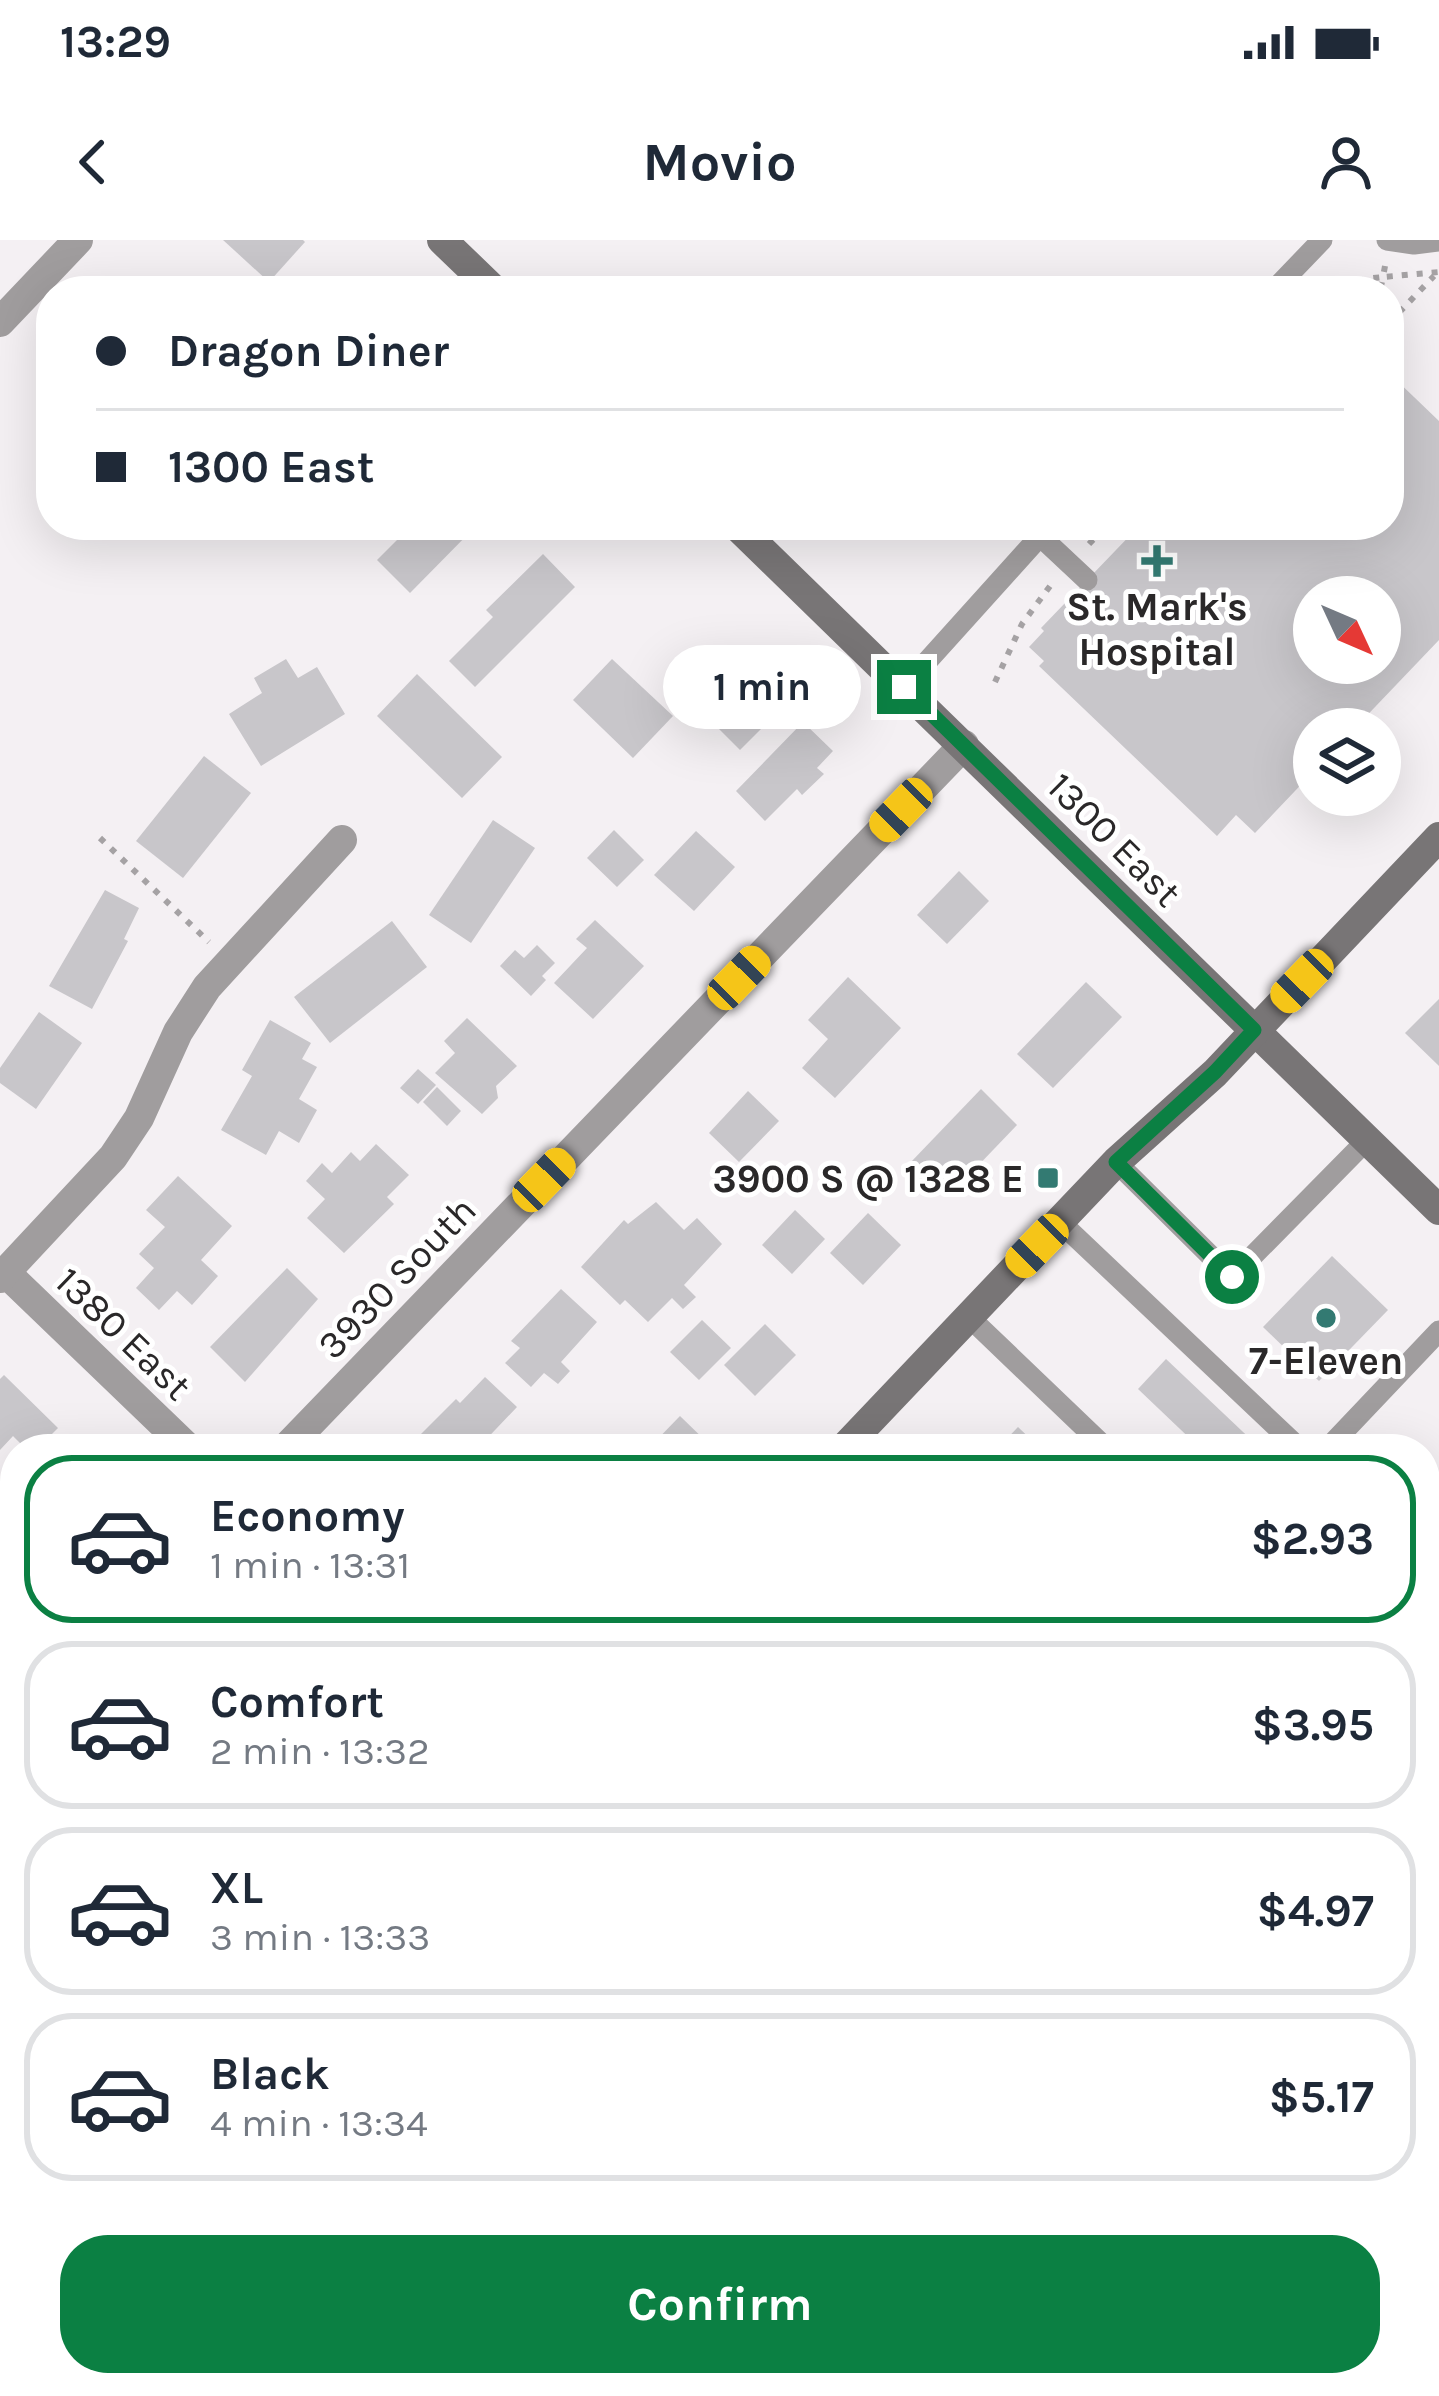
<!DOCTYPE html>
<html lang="en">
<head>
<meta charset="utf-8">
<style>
	body { margin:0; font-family:Karla,sans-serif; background:#f6f6f7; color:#1f2937; height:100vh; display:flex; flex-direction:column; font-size:45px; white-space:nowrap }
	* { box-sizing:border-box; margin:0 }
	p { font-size:39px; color:#747a83 }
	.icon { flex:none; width:66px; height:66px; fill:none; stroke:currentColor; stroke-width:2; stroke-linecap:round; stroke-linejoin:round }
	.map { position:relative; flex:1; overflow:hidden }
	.panel { position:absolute; left:0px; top:1194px; width:1440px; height:963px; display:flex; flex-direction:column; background:#fff; border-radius:48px 48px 0 0; box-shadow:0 12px 48px #0002 }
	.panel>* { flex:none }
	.top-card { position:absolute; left:36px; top:36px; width:1368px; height:264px; border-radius:48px; box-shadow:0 12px 48px #0002; display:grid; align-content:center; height:264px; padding:0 60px; background:#fff }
	.needle { width:78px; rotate:134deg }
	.buttons { position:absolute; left:1293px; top:336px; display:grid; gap:24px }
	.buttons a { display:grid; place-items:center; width:108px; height:108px; border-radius:50%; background:#fff; box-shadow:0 12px 48px #0002; font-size:60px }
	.end { position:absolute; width:54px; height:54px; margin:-27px; border:15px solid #0b8043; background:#fff; box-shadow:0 0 0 6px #fff }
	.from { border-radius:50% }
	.bubble { position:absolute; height:84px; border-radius:42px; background:#fff; box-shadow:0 12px 48px #0002; font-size:39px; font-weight:700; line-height:84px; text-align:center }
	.car { position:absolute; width:36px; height:72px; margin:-36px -18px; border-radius:15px; box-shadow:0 0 9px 3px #0007; background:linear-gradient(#f5c518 24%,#345 0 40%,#f5c518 0 76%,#345 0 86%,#f5c518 0) }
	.top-card b { display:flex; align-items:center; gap:42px; height:114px; font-size:45px }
	.top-card b+b { border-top:3px solid #e0e1e3 }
	.top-card i { width:30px; height:30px; background:#1f2937 }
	ul { padding:21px 0 0; list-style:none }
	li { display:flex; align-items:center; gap:36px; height:168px; margin:0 24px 18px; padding:0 36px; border:6px solid #e0e1e3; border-radius:48px }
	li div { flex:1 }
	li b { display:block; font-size:45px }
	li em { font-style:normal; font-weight:700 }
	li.current { border-color:#0b8043 }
	li>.icon { width:108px; height:108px; stroke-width:1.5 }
	.cta { display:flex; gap:24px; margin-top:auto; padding:24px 60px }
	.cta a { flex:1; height:138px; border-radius:48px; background:#0b8043; color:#fff; font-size:48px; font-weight:700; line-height:138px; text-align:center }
	.status { display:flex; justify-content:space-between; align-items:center; height:84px; padding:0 60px; background:#fff; direction:ltr }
	.status svg { height:33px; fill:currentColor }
	header { display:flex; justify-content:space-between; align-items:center; height:156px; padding:0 60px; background:#fff; font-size:54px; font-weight:700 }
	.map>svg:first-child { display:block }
</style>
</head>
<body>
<div class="status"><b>13:29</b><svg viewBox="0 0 49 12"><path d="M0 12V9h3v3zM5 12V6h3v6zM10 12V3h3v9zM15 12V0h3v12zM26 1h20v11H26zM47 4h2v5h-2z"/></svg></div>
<header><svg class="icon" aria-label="back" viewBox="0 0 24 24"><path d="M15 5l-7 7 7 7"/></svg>Movio<svg class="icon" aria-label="person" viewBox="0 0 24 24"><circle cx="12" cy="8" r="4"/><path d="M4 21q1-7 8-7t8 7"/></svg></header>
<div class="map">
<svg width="1439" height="2156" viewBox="0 0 1439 2156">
	<rect width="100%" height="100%" fill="#f4f0f3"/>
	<g fill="#c8c6ca" fill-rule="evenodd">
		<polygon points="223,0 303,0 305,2 269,42"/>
		<path d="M1389,133L1439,181V400L1354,489H1314V531L1255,593L1236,575L1217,596L1039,426L1044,421L1029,407L1044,391L1041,388L1140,285H1389ZM1314,357H1380V423H1314Z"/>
		<polygon points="412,285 477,285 410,353 377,320"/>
		<polygon points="543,314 575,347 475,447 449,421 493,377 486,370"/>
		<polygon points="286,419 298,438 317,427 345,474 261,526 229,474 262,453 254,438"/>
		<polygon points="612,419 673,476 633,518 573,460"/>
		<polygon points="767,428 795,455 740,510 713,483"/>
		<polygon points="417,434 502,517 462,558 377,476"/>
		<polygon points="803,482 833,511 817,528 824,534 802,555 797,549 765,581 736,551"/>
		<polygon points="204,516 251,553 183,638 136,601"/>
		<polygon points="493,580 535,608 471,703 429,675"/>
		<polygon points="614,590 644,620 617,647 587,618"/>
		<polygon points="696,591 735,627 694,671 654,635"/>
		<polygon points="959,631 989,661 947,704 917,675"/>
		<polygon points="105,650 139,668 124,699 128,701 92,769 49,746"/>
		<polygon points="595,680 644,726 593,779 554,743 587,708 576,699"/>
		<polygon points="392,681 427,727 330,803 294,757"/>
		<polygon points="537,705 555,723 542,736 546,740 531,756 500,726 515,710 524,718"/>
		<polygon points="848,737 901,788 835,858 802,828 828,799 808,780"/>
		<polygon points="1086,742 1122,777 1053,848 1017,814"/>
		<polygon points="1439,759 1439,826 1405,793"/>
		<polygon points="39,772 82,803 36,869 0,843 0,828"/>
		<polygon points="467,778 517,826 496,846 498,858 482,874 435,833 455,813 444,801"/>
		<polygon points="270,780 311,803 302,819 317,827 299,859 317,870 299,903 279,891 266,915 221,890 252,836 242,830"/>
		<polygon points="418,829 436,845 418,864 400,848"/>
		<polygon points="437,847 461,871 447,886 423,862"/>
		<polygon points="981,849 1017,885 948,957 911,922"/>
		<polygon points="748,851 779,881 739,922 709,893"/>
		<polygon points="376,904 409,935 387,957 394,964 344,1013 307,978 325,959 306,941 322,923 332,933 351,912 360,921"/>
		<polygon points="178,936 232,986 201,1020 218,1036 192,1065 177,1051 159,1070 136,1048 154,1028 139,1014 165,987 146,970"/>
		<polygon points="656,962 684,990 697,978 722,1004 684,1045 696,1057 683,1069 672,1058 648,1082 625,1060 620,1065 581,1027 624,980 628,984"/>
		<polygon points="795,970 825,999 792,1034 762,1005"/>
		<polygon points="868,973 901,1005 863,1045 830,1013"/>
		<polygon points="1332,1016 1388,1070 1319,1141 1263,1087"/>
		<polygon points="287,1028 318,1059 245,1142 210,1107"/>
		<polygon points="561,1049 597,1082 561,1122 570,1131 558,1144 544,1133 531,1147 505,1123 520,1108 511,1101"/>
		<polygon points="702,1080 731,1108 699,1140 670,1112"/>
		<polygon points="765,1084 796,1115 755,1156 724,1125"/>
		<polygon points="1166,1119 1261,1209 1201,1209 1138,1149"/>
		<polygon points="4,1135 58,1188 37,1209 26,1209 13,1196 0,1210 0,1139"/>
		<polygon points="485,1137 517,1167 477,1209 428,1209 417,1198 456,1159 460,1163"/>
		<polygon points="680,1176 714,1209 648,1209"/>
		<polygon points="1018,1187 1041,1209 997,1209"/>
		<polygon points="1439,1235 1439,1345 1425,1332 1425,1250"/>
		<polygon points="15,1439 15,1472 11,1477 0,1467 0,1456"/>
		<polygon points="1432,1467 1439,1473 1436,1514 1425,1503 1425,1474"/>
		<polygon points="15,1501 15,1587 0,1567 0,1512"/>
		<polygon points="1425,1553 1439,1568 1439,1647 1425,1633"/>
		<polygon points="5,1631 15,1642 15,1676 0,1691 0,1636"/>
		<polygon points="0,1762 15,1776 15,1814 10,1819 0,1809"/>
		<polygon points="10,1845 15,1850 15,1927 0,1912 0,1855"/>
		<polygon points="1439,1984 1439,2059 1425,2046 1425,1998"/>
		<polygon points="258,2142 345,2142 332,2156 245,2156"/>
		<polygon points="559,2142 622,2142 609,2156 545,2156"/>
		<polygon points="862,2142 943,2142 958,2156 868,2156 858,2146"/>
		<polygon points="1269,2142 1327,2142 1310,2156 1280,2156"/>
	</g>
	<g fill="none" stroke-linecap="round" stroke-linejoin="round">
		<g stroke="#a5a2a4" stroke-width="6" stroke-dasharray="6 9" stroke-linecap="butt">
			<polyline points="1385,26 1383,37 1439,32"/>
			<polyline points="1347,51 1365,39 1383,37 1380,51"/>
			<polyline points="1389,83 1434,36"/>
			<polyline points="1089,304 1107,285"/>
			<polyline points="995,442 1022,384 1053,342"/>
			<polyline points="100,598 209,702"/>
		</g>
		<g stroke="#a09d9e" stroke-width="21">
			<polyline points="1387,0 1414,4 1439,1"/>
			<polyline points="1273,51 1322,0"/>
			<polyline points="1040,296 1087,340"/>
			<polyline points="904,447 1050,285"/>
			<polyline points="1116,922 1232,1037 1367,900"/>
			<polyline points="1060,982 1300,1209"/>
			<polyline points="969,1077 1107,1209"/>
			<polyline points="1327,1209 1439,1091"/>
		</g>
		<g stroke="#a09d9e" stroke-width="30">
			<polyline points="0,82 78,0"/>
			<polyline points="6,1033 189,1209"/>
			<polyline points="0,1038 113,917 139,878 178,792 207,747 342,600"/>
			<polyline points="285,1209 964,505"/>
			<polyline points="1425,1813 1439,1826"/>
			<polyline points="134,2142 148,2156"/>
			<polyline points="1055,2142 1069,2156"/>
			<polyline points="203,2156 216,2142"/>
			<polyline points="747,2156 760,2142"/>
		</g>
		<g stroke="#787576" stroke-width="30">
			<polyline points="442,0 495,51"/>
			<polyline points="736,285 1439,970"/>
			<polyline points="843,1209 1116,922 1215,833 1439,597"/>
			<polyline points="0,2092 15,2076"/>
		</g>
	</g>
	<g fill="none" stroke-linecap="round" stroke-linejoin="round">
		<polyline stroke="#0b8043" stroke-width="15" points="904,447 1254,790 1215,832 1116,922 1232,1037"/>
	</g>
	<g fill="#337a72" stroke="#fff" stroke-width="4.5">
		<path d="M1151 303h12v12h12v12h-12v12h-12v-12h-12v-12h12z"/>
		<rect x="1036" y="926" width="24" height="24" rx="6"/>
		<circle cx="1326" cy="1078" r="12"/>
	</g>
	<g text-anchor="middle" stroke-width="10" stroke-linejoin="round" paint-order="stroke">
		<g font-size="39" font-weight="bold" fill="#2a2829" stroke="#fff">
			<text x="1157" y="380">St. Mark's<tspan x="1157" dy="45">Hospital</tspan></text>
			<text x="1024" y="952" text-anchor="end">3900 S @ 1328 E</text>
			<text x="1326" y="1134">7-Eleven</text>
		</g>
		<g font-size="39" fill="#2a2829" stroke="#fff">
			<text transform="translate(1115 599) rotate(45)" y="14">1300 East</text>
			<text transform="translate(396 1037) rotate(-46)" y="14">3930 South</text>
			<text transform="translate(124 1093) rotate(44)" y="14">1380 East</text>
		</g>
	</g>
</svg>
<div class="buttons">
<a><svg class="needle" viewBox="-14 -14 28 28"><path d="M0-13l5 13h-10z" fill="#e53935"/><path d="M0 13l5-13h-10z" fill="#747a83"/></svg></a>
<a><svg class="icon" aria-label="layers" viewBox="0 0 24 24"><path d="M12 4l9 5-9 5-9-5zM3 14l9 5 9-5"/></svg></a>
</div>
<i class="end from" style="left:1232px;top:1037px"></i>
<i class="end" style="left:904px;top:447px"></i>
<div class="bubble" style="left:663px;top:405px;width:198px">1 min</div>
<i class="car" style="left:901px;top:570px;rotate:224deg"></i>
<i class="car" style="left:739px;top:738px;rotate:44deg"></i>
<i class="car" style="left:1302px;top:741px;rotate:224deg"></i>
<i class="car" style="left:544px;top:940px;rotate:44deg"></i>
<i class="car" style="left:1037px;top:1006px;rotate:224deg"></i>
<div class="top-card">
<b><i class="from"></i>Dragon Diner</b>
<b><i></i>1300 East</b>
</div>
<section class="panel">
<ul>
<li class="current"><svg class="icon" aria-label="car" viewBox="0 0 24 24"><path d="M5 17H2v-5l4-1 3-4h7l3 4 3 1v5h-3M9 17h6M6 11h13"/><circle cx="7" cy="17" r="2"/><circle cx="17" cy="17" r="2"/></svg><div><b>Economy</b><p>1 min · 13:31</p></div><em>$2.93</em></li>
<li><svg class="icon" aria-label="car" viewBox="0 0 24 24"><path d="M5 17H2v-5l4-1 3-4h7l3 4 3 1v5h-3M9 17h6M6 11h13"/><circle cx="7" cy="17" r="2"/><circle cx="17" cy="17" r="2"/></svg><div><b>Comfort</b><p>2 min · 13:32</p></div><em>$3.95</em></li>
<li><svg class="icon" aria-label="car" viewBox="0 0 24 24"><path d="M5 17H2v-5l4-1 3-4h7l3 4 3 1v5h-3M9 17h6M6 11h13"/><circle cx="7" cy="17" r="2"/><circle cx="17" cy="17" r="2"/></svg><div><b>XL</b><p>3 min · 13:33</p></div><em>$4.97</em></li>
<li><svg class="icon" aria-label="car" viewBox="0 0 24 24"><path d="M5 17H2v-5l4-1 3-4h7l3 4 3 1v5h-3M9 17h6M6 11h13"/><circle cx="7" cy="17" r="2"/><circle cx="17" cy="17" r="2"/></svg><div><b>Black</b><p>4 min · 13:34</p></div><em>$5.17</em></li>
</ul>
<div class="cta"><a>Confirm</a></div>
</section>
</div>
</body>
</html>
